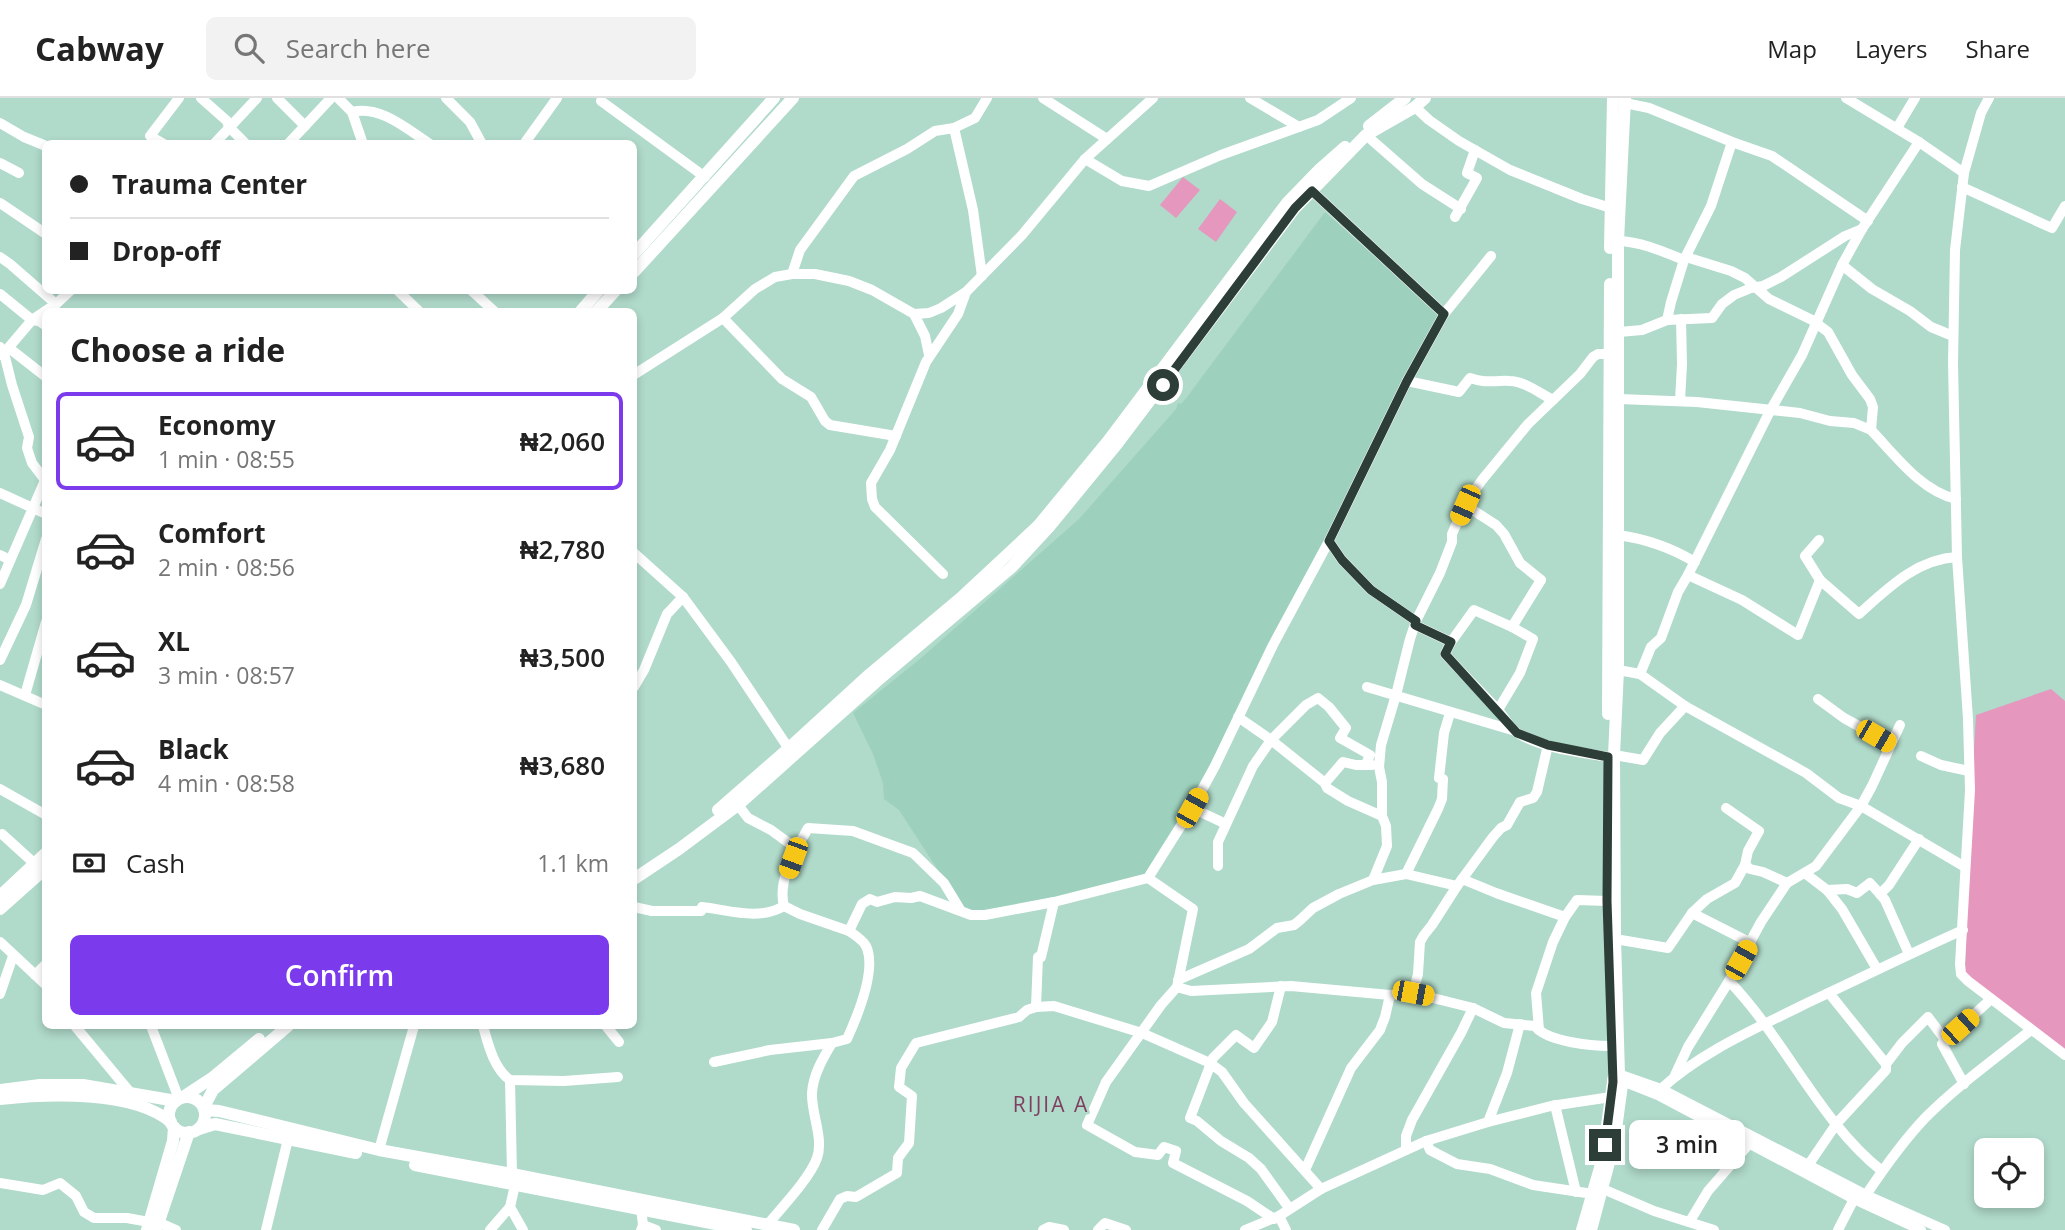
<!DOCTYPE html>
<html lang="en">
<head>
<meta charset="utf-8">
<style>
	body { margin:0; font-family:"Open Sans",sans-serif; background:#f2f2f2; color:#222; height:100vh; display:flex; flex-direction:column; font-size:26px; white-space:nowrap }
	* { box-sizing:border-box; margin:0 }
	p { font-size:23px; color:#767676 }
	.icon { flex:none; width:38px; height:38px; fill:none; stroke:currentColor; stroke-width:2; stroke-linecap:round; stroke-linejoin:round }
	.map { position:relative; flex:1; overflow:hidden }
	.sheet { position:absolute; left:42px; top:210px; width:595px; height:721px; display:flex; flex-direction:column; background:#fff; border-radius:10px; box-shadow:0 4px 10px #0003 }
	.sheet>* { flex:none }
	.top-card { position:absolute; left:42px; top:42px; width:595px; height:154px; border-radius:10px; box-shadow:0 4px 10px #0003; display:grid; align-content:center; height:154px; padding:0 28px; background:#fff }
	.tools { position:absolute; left:1974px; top:1040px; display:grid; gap:14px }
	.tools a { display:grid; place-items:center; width:70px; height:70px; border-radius:10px; background:#fff; box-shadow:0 4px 10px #0003; font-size:35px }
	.end { position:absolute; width:32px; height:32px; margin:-16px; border:9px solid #2c3e37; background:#fff; box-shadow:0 0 0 4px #fff }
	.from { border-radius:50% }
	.bubble { position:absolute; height:49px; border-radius:10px; background:#fff; box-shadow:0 4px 10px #0003; font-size:23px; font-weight:600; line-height:49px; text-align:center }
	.car { position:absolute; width:21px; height:42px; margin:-21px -10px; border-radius:9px; box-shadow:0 0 5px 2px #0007; background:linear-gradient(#f5c518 24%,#345 0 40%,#f5c518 0 76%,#345 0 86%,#f5c518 0) }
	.top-card b { display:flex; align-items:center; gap:24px; height:66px; font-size:26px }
	.top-card b+b { border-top:2px solid #e0e0e0 }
	.top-card i { width:18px; height:18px; background:#222 }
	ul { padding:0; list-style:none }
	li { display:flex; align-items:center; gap:21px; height:98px; margin:0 14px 10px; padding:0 14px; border:4px solid transparent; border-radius:10px }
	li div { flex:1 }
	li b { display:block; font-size:26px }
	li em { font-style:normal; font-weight:600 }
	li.current { border-color:#7c3aed }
	li>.icon { width:63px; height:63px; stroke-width:1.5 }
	h2 { padding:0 28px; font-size:32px; line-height:84px }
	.pay { display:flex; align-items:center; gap:18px; height:77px; padding:0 28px; font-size:26px }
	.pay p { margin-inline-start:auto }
	.primary-button { display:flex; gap:14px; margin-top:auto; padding:14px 28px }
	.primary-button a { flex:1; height:80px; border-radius:10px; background:#7c3aed; color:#fff; font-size:28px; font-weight:600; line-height:80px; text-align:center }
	header { display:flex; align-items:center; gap:42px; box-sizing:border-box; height:98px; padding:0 35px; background:#fff; border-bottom:2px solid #e0e0e0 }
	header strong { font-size:33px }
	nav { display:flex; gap:38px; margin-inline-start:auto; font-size:24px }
	.search { width:490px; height:63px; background:#f2f2f2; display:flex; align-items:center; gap:18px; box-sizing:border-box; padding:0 24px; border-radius:10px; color:#767676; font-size:26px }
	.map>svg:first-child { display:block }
</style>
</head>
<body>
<header>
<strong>Cabway</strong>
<div class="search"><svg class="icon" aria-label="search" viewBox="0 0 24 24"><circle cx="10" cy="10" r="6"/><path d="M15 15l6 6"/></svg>Search here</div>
<nav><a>Map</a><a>Layers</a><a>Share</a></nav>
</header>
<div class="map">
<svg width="2065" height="1132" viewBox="0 0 2065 1132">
	<rect width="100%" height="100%" fill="#b0daca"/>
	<polygon fill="#9dd1be" points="1325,114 1441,218 1154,775 1067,798 977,816 962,809 899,712 884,701 883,685 873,656 853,615 921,560 1079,421 1176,311 1178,305 1181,306 1187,299"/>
	<g fill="#e697bd">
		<polygon points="1183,79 1200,92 1176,120 1160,107"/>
		<polygon points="1220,101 1237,114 1216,144 1198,131"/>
		<polygon points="2051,591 2065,603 2065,955 1965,876 1969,733 1976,617"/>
	</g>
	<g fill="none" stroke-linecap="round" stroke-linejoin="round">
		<g stroke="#fff" stroke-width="10">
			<polyline points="201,0 227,23 229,29 246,46"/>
			<polyline points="277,0 305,28"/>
			<polyline points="338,0 352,14 363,46"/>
			<polyline points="446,0 470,24 482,46"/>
			<polyline points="1043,0 1107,41"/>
			<polyline points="1250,0 1299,29"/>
			<polyline points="1846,0 1919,44 1964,75"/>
			<polyline points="1989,0 1981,15 1964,75 1955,152 1953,265 1957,459 1968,621 1970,692 1960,866 1961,876 1968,883 2065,957"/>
			<polyline points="601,3 705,79"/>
			<polyline points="1625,5 1649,10 1732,44 1772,58 1868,123"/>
			<polyline points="1415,9 1429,22 1459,43 1510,72 1582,101 1611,110"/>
			<path d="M352,14C380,7 407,31 430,46"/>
			<polyline points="0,25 24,39 46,48"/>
			<polyline points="954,30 973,112 982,178"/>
			<polyline points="1897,30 1915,0"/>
			<polyline points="1366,37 1422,86 1461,111"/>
			<polyline points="164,46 150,38 179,0"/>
			<polyline points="214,46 257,0"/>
			<polyline points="288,46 331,0"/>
			<polyline points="524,46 557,0"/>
			<polyline points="1085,61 1122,83 1149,88 1221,57 1318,22 1351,0"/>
			<polyline points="0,65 19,75"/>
			<polyline points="1962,89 2052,130 2065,108"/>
			<polyline points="0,105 46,136"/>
			<polyline points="1455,119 1477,80 1467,75 1475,52"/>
			<path d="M1618,143C1642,144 1662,153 1684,162"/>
			<polyline points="0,159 10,166 56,206"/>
			<path d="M1686,159L1731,173L1745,180L1769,201L1812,222L1828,234L1852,277L1870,301L1873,309L1871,332C1895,357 1921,393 1956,401"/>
			<polyline points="1842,167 1872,191 1910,213 1931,229 1953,238"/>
			<polyline points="792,176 800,152 854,78 907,51 935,33 954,30 975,20 987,0"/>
			<polyline points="397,192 420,214"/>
			<polyline points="471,192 495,214"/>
			<polyline points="0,196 32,222 39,223 46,228"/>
			<polyline points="914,216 925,238 929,257"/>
			<polyline points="1444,216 1491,158"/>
			<polyline points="723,220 782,281 811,299 825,323 830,327 896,338"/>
			<polyline points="1667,222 1671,204 1684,162 1711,108 1732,44"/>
			<polyline points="1619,234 1642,232 1667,222 1712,220 1722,206 1734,197 1751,190 1763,188 1781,179 1845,138 1862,131"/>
			<polyline points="0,249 4,255 12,287 29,339 27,350 32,365 45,382"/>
			<polyline points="9,250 46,279"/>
			<polyline points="0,257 4,255 32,222 56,206 71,192"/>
			<polyline points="635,276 723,220 755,191 775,179 792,176 815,176 849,183 872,192 914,216 929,215 941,210 966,194"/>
			<path d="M1407,283L1459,294L1470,280C1488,286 1493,282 1510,283C1524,283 1541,296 1553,302"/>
			<polyline points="1619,301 1697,304 1800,315 1830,323 1854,325 1871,332"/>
			<polyline points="1680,303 1682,266 1681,221"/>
			<polyline points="0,395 46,416"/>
			<polyline points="1465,407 1496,427 1504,436 1520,465 1541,482 1512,529"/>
			<path d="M1618,437C1647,441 1670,449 1695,464"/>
			<path d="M1819,442L1805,458L1820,482L1859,516C1888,490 1917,461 1957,459"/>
			<polyline points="1329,443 1342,462 1371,492 1416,523"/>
			<polyline points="634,455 683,499 731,564 793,657"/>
			<polyline points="0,457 10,462"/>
			<polyline points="943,476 875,409 872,401 871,385 890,352 926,264 958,216 966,194 1022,137 1085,61 1153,0"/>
			<polyline points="1688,477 1742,502 1798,537 1820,482"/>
			<polyline points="0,486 46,380"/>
			<polyline points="1415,527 1451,544"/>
			<polyline points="0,562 26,507 46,441"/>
			<polyline points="1618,572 1640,576 1685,608 1806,675 1839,700 1861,708 1965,769"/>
			<polyline points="1640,576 1651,549 1661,540 1678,494 1688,477 1770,313 1802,257 1842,167 1862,131 1919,44"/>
			<polyline points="0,587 46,607"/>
			<polyline points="634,589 644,572 667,516 683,499"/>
			<polyline points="1367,589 1512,632"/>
			<polyline points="25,597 46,524"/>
			<polyline points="1818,601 1844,620 1891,646"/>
			<path d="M1498,612L1520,575L1533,541L1512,529L1474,512L1451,544L1445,556C1462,575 1480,593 1497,611C1505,619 1509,630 1519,636C1545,651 1579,654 1608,659"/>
			<polyline points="1238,619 1271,642 1325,685 1343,664 1356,667 1372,667"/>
			<polyline points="1614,657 1643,662 1660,635 1685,608"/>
			<polyline points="1921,658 1941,667 1969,673"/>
			<polyline points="1325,685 1327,690 1348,703 1382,718"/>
			<polyline points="0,691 46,717"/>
			<polyline points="738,707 748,720 771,732 797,751"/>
			<polyline points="1192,710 1226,726"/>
			<polyline points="2,736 35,766"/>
			<polyline points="1745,767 1750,771 1763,774 1787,785"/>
			<polyline points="1218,768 1218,744 1253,668 1271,642 1306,607 1318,600 1329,609 1346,630 1340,640 1370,657 1366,666"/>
			<polyline points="1406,776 1438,711 1442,701 1443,681 1439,680 1444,635 1450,615"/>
			<polyline points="1806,776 1827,792 1842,811 1877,871"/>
			<polyline points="1148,780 1193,811 1177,889 1161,907 1106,984 1087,1027 1135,1054 1158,1057 1164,1049 1176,1053 1173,1065 1247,1103 1274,1121"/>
			<polyline points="1462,781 1496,795 1565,819"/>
			<polyline points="1373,782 1387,748 1386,728 1382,718 1382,684 1379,669 1381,647 1396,597 1410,541 1416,523 1440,475 1452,444 1452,436 1465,407 1482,382 1528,326 1580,276 1593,259 1598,256 1609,256"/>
			<polyline points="1827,792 1847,791 1857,795 1870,785 1880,796"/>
			<path d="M634,809L652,813H701L702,809C729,812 759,823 784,808"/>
			<polyline points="1692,815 1751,845"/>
			<polyline points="849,833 862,806 870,801 877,804 895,799 911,800 920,798 971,817 985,817 1054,804 1148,780 1192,710 1215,668 1273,547 1329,443 1407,283 1444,216 1312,93"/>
			<polyline points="1615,841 1668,850 1692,815 1707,801 1735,785 1745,767 1748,753 1759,733 1726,710"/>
			<polyline points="0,844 46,887"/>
			<polyline points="1909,856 1885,802 1880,796 1889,787 1919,741"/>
			<polyline points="35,877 46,866"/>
			<polyline points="1178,882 1249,851 1277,830 1294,827 1299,823 1313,810 1339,796 1373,782 1406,776 1457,788"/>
			<path d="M1729,883C1785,941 1819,1023 1882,1073"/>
			<polyline points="1281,888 1272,924 1254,950 1236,937 1213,960 1190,1020 1197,1023 1221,1043 1249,1060 1261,1071 1289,1110"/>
			<path d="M1177,889L1191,893L1291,888L1390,897L1413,895L1473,910L1504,925L1535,928C1547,944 1592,948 1611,948"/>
			<polyline points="1413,895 1418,876 1420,844 1424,837 1432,827 1457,788 1493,739 1501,730 1507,727 1520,704 1533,700 1537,694 1548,647"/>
			<polyline points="1829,895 1886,966"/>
			<polyline points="0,896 13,858"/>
			<polyline points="1036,909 1038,859 1041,859 1054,804"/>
			<polyline points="75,928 129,993"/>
			<polyline points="151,928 179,1001"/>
			<path d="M483,928C488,946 494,971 510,982L564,983L618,979"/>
			<polyline points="606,928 619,944"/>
			<polyline points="1539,932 1536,895 1553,844 1565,819 1577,802 1607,803"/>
			<path d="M714,964L770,952L832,945L847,941C857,919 877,871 866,848C863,842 855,837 849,833L800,816L784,808C777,782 796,752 808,730L853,733L913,755L944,785L961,813"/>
			<polyline points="1621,977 1661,991 1866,1097 1945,1132"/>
			<polyline points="1675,977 1688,949 1729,883 1761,824 1787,785 1816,768 1861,708 1872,688 1900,627"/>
			<polyline points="510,982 512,1076"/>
			<polyline points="1625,984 1658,997 1854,1101 1921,1132"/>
			<polyline points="1964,986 1942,946 1991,901"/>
			<path d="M1661,991C1701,954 1755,931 1803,907C1857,882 1909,856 1963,832"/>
			<polyline points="1555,1007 1576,1094"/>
			<polyline points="1488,1024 1507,975 1520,926"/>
			<polyline points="1426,1043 1430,1052 1457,1066 1490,1071 1533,1087 1593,1096"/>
			<polyline points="379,1052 414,928"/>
			<polyline points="1406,1052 1406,1038 1412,1022 1461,935 1473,910"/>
			<polyline points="1809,1066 1837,1025 1886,972 1886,966 1902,945 1928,919 1946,943"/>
			<polyline points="1305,1072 1351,970 1380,932 1385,919 1390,897"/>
			<polyline points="0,1085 43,1092 60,1085 76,1098 84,1114 94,1120 127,1120 149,1124"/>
			<polyline points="515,1087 510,1109 523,1132"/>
			<polyline points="1603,1091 1654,1113 1714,1132"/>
			<path d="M1866,1097C1884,1070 1903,1043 1926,1019C1958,987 1996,960 2031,932"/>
			<polyline points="641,1110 643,1127 641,1132"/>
			<polyline points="1279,1118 1286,1132"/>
			<polyline points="1690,1123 1708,1093 1749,1046"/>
			<polyline points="158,1124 176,1132"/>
			<path d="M768,1126C782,1109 810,1080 817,1060C824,1041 811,1015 812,995C813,977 823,960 832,945"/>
			<polyline points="643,1127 656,1132"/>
			<polyline points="266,1132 288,1041"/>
			<polyline points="490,1132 510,1109"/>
			<polyline points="822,1132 840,1101 847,1098 856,1099 897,1075 898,1060 909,1045 912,998 899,989 901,970 916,945 1019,919 1027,912 1036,909 1054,908 1142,935 1210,965 1222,974 1244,1005 1321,1091"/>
			<polyline points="1043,1132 1049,1129 1064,1132"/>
			<polyline points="1098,1132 1105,1125 1126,1132"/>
			<polyline points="1245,1132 1279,1118 1321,1091 1426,1043 1488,1024 1551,1008 1611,999"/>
			<polyline points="1838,1132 1854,1101"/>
		</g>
		<g stroke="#fff" stroke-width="12">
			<polyline points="1369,28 1405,0"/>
			<polyline points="1610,150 1613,0"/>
			<polyline points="634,156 774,0"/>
			<polyline points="634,174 793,0"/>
			<polyline points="580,214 599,192"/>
			<polyline points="596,214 616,192"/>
			<polyline points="1608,616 1610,186"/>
			<polyline points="718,712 788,651 870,576 963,498 1038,428 1108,343 1287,105 1320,71 1345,49"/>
			<polyline points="634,781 679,751 738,707 877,583 1012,469 1049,429 1117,346 1295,110 1366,37 1415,9 1425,0"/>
			<polyline points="0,798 46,755"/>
			<polyline points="0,811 46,770"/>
			<polyline points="1619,976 1614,978 1613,982 1615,986 1620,988 1625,984 1625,981 1619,976 1615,841 1614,657 1618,572 1618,143 1625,0"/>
			<polyline points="0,992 40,987 83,987 176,1003"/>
			<polyline points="183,999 212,980 259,941"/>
			<circle cx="187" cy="1017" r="18"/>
			<path d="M0,1001C48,996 132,992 171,1024"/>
			<polyline points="204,1009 213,992 288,928"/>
			<polyline points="205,1012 219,1013 379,1052 512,1076 794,1132"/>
			<polyline points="199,1031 215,1026 356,1055"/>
			<polyline points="415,1067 746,1132"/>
			<polyline points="147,1132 173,1043 174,1029"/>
			<polyline points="156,1132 189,1034"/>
			<polyline points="1582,1132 1602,1063 1613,984"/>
			<polyline points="1591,1132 1614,1046 1622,987"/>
		</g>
	</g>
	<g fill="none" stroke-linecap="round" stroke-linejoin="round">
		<polyline stroke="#2c3e37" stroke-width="9" points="1163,287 1295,110 1312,93 1444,216 1407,283 1329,443 1342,462 1371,492 1416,523 1415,527 1451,544 1445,556 1517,635 1548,647 1608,659 1607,803 1613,984 1605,1047"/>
	</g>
	<g text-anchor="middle" stroke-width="5" stroke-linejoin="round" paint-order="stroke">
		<g font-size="21" letter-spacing="2" fill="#803e60" stroke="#b0daca">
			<text x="1051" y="1014">RIJIA A</text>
		</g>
	</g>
</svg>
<div class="tools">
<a><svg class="icon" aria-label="locate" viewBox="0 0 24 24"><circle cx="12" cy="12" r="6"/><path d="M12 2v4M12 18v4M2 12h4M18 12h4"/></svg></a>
</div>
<i class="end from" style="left:1163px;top:287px"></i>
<i class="end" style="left:1605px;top:1047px"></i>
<div class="bubble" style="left:1629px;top:1022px;width:116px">3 min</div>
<i class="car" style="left:1465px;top:407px;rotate:204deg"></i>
<i class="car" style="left:1876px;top:638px;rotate:120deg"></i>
<i class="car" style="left:1192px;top:710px;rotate:29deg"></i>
<i class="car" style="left:793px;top:760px;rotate:200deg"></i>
<i class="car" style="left:1741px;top:862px;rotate:29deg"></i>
<i class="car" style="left:1413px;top:895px;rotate:101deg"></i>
<i class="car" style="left:1960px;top:929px;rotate:48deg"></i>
<div class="top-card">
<b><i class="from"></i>Trauma Center</b>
<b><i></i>Drop-off</b>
</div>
<section class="sheet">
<h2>Choose a ride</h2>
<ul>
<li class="current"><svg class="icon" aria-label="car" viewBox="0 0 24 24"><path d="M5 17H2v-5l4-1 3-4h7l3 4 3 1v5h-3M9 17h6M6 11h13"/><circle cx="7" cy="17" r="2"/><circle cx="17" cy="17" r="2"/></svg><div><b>Economy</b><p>1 min · 08:55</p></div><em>₦2,060</em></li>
<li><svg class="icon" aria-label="car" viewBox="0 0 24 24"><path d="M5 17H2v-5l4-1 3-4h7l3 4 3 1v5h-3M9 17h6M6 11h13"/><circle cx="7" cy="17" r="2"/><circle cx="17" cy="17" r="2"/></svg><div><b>Comfort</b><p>2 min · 08:56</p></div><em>₦2,780</em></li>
<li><svg class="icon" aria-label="car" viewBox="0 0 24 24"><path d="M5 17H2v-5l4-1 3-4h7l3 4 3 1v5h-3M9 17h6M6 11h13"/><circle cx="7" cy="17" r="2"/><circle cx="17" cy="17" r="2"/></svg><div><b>XL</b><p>3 min · 08:57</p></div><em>₦3,500</em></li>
<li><svg class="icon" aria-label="car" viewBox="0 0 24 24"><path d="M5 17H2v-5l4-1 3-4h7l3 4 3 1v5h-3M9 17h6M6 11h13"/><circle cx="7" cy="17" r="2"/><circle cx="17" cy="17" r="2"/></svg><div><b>Black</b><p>4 min · 08:58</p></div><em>₦3,680</em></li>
</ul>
<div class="pay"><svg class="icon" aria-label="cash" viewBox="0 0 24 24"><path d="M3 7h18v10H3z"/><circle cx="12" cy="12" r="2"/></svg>Cash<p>1.1 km</p></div>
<div class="primary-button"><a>Confirm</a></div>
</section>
</div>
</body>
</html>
